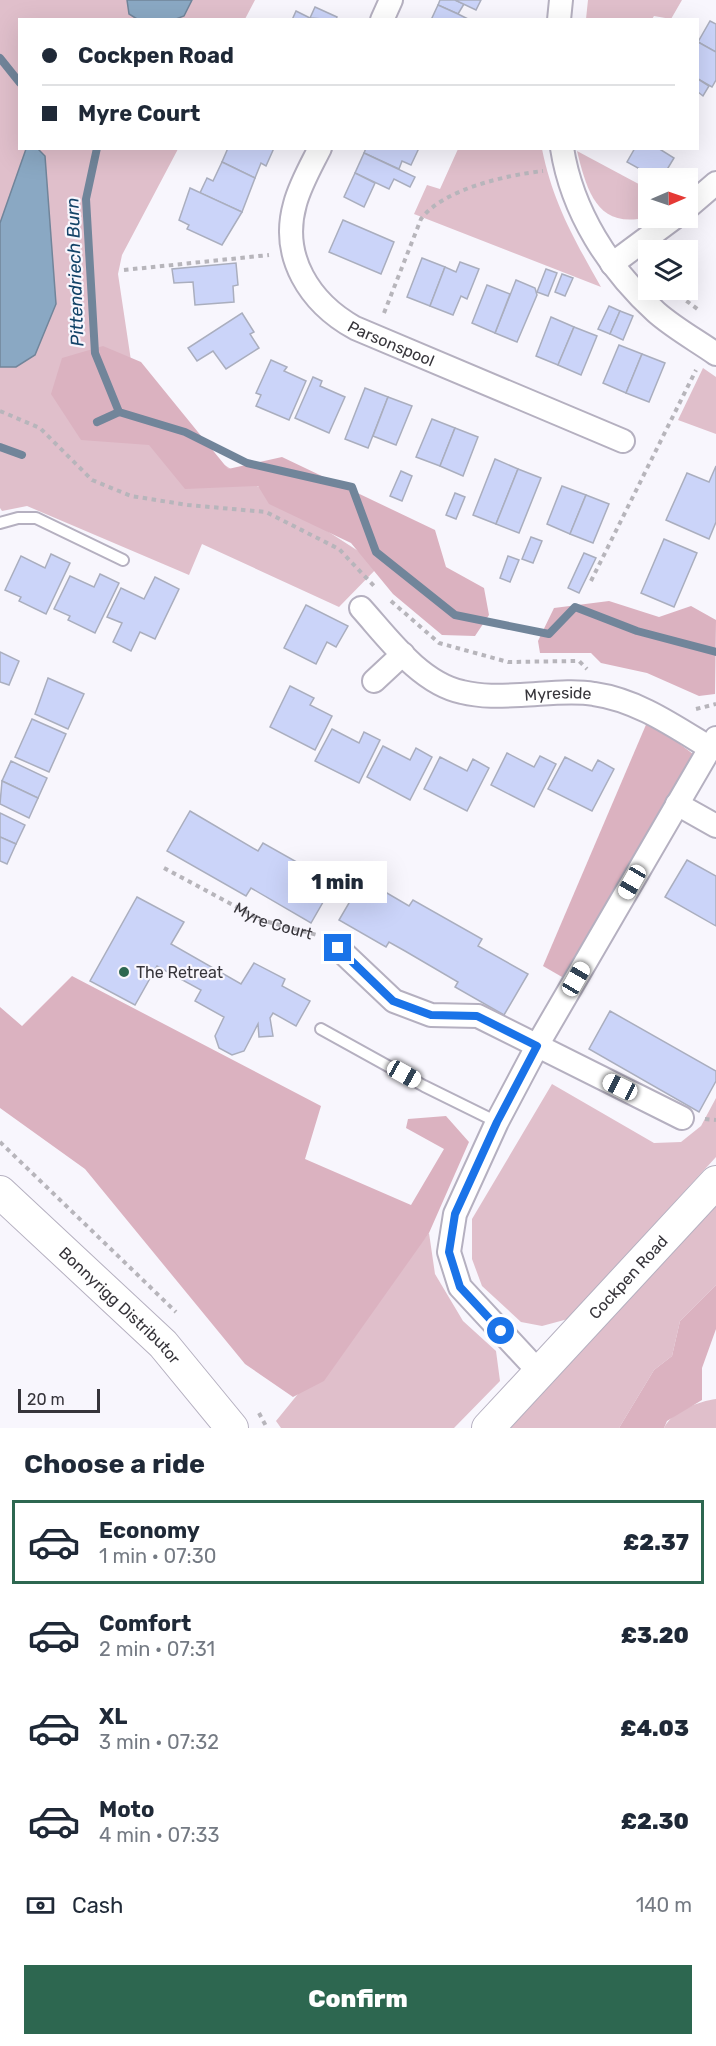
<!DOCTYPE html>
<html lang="en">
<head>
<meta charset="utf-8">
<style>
	body { margin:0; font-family:Rubik,sans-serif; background:#f2f2f3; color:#1f2937; height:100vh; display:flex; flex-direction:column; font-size:22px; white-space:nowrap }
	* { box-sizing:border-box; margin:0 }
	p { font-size:20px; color:#747a83 }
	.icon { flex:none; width:33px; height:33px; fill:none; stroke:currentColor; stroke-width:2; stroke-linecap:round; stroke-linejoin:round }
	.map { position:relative; height:1428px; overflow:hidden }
	.panel { display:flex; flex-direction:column; background:#fff; flex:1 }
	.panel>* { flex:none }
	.top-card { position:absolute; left:18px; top:18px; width:681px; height:132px; border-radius:0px; box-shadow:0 6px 24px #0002; display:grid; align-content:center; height:132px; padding:0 24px; background:#fff }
	.needle { width:39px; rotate:88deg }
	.controls { position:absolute; left:638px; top:168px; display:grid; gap:12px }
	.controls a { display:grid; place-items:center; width:60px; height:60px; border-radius:0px; background:#fff; box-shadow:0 6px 24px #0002; font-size:30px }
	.scale { position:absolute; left:18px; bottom:15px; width:82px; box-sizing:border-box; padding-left:6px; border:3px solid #36343a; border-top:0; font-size:16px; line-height:21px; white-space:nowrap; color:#36343a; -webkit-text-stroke:4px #f8f6fd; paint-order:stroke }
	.end { position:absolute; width:27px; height:27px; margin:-14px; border:8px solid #1a73e8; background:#fff; box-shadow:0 0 0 3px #fff }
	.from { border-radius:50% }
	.bubble { position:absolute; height:42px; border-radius:0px; background:#fff; box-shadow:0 6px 24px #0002; font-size:20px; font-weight:800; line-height:42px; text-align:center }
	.car { position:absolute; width:18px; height:36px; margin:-18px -9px; border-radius:8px; box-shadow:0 0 4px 2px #0007; background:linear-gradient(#fff 24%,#345 0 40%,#fff 0 76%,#345 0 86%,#fff 0) }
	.top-card b { display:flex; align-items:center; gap:21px; height:57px; font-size:22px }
	.top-card b+b { border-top:2px solid #e0e1e3 }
	.top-card i { width:15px; height:15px; background:#1f2937 }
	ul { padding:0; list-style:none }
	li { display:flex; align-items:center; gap:18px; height:84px; margin:0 12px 9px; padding:0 12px; border:3px solid transparent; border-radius:0px }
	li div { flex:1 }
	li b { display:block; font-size:22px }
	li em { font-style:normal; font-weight:800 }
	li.on { border-color:#2d6750 }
	li>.icon { width:54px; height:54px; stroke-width:1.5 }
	h2 { padding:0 24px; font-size:27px; line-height:72px }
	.pay { display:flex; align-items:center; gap:15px; height:66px; padding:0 24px; font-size:22px }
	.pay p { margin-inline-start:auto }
	.primary-button { display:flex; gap:12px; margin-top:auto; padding:12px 24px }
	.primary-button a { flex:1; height:69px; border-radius:0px; background:#2d6750; color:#fff; font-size:24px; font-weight:800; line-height:69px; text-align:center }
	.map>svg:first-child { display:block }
</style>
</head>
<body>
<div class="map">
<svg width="716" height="1428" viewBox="0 0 716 1428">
	<rect width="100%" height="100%" fill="#f8f6fd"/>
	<g fill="#e0bfcb">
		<polygon points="0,0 255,0 245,19 20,20 20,148 178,149 122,255 118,274 133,374 223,464 380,565 339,607 202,544 189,575 27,506 2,511 0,508"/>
		<polygon points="588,0 682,0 671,19 654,16 652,19 586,19"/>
		<path d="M458,149H542C553,203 574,239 601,287L414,214L427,185L440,189Z"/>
		<path d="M577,151L648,189V217C597,230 587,191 577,151Z"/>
		<polygon points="703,368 716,377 716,434 678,420"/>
		<polygon points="552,1084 654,1143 681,1142 701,1126 716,1098 716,1157 568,1319 542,1326 521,1322 482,1286 472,1259 472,1219"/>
		<polygon points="716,1203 716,1285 680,1321 672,1356 654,1370 619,1428 503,1428"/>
		<polygon points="429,1233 435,1274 463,1321 496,1351 500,1381 454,1428 281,1428 276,1421"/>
		<path d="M716,1399V1428H664C671,1412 699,1401 716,1399Z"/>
	</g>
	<g fill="#dbb2c0">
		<polygon points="103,346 141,362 228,469 282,457 435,530 446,567 484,588 489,615 475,636 442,635 393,594 351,543 269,504 258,486 185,489 149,445 81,440 51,394 62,358"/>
		<polygon points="609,601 659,617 691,606 716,620 715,694 699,696 647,673 601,663 591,653 540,653 538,641 554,608"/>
		<polygon points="648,720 697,757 569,981 543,966"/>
		<polygon points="72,976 321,1106 305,1159 411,1205 444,1149 406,1128 408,1119 446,1116 469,1142 429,1233 324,1381 293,1397 245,1364 85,1169 0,1108 0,1007 22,1026"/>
		<polygon points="716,1285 716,1329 702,1368 702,1400 667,1421 664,1428 619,1428 654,1370 672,1356 680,1321"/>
	</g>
	<g fill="#8aa8c3" stroke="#71859a" stroke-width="1.5">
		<polygon points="127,0 192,0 184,16 176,19 137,19 129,14"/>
		<polygon points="26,149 38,149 45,156 56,304 35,355 16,367 0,367 0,223"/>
	</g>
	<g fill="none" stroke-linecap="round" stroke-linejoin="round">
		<g stroke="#71859a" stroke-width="8">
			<polyline points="0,58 20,83"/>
			<polyline points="97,148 86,199 95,353 119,412 185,432 247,463 352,487 376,552 455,615 549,634 575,607 637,631 716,652"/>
			<polyline points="97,422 119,412"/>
			<polyline points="0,447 22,455"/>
		</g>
	</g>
	<g fill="#cbd4f9" stroke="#aaaebe" stroke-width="1.5">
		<polygon points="440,0 455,0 464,4 458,14 438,5"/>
		<polygon points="455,0 481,0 476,10"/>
		<polygon points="438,5 458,14 470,20 431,20"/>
		<polygon points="315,7 337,17 336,20 310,18"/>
		<polygon points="296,11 314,20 292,20"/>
		<polygon points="710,21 716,24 716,52 698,42"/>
		<polygon points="698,42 716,52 716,80 712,87 698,79"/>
		<polygon points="698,79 709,86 703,96 698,92"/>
		<polygon points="228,148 274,148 266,166 261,163 255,178 222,162"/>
		<polygon points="366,148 419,148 411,165 402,161 399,169 364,153"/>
		<polygon points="635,148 658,148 674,158 662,178 656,178 627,162"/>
		<polygon points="364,153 415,177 410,187 394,179 389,189 355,173"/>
		<polygon points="222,162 255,178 242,212 200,193 207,178 213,181"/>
		<polygon points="355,173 375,183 364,207 344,197"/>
		<polygon points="190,188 242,212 222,245 187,229 189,225 179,220"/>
		<polygon points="343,220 394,242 381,274 329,252"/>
		<polygon points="422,258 445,267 430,306 407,297"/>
		<polygon points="460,262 479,269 467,299 461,296 453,315 430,306 445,267 456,272"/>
		<polygon points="236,263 238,285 233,286 234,302 195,305 193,282 174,283 172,269"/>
		<polygon points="546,269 557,273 548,296 537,292"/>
		<polygon points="562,274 573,278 565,296 555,292"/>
		<polygon points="516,280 535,288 537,295 517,342 495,333"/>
		<polygon points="487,285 510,294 495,333 472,323"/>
		<polygon points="609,306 620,311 610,334 598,329"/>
		<polygon points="620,311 633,316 623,340 610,334"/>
		<polygon points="242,313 254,332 250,334 259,348 226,369 213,351 197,361 188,348"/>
		<polygon points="551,317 574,327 558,365 536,356"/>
		<polygon points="574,327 597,336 581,375 558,365"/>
		<polygon points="619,345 642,354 626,393 603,383"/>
		<polygon points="642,354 665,363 649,402 626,393"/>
		<polygon points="271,360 287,367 284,371 306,381 289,420 256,406 261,395 256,393"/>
		<polygon points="313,377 322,381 320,386 345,397 329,433 295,418"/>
		<polygon points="365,388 388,397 368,448 345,439"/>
		<polygon points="388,397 412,406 396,445 373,436"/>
		<polygon points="432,419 455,428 440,466 416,457"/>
		<polygon points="455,428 478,437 463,476 440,466"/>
		<polygon points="495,459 518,469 496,524 473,515"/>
		<polygon points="716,466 716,522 709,539 666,520 687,473 709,482"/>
		<polygon points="518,469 541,478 519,533 496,524"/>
		<polygon points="401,471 412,476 402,501 390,496"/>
		<polygon points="562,486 586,495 570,534 547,524"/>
		<polygon points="455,493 465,497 456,519 446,515"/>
		<polygon points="586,495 609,504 593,543 570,534"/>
		<polygon points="531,537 542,541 533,563 522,559"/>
		<polygon points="664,539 697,553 674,607 641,593"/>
		<polygon points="584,553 596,558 579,593 568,588"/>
		<polygon points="51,554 70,563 46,614 19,601 21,597 5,590 21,556 45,568"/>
		<polygon points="508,556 519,560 510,582 500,578"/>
		<polygon points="100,574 119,583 95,633 68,620 70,616 54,609 70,576 94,587"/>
		<polygon points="155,577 179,589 155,639 140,632 131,651 113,642 122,623 107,617 121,588 144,599"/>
		<polygon points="306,605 348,626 336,647 327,642 316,664 284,648"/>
		<polygon points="0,652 19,661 9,685 0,682"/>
		<polygon points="48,678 84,694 68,729 35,714"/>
		<polygon points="290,686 314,698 310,705 332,716 315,750 270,727"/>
		<polygon points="32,719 66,734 49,772 15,757"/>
		<polygon points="332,729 359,743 364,732 380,740 359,783 315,761"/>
		<polygon points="383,746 410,760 416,748 432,757 410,800 367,777"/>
		<polygon points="507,753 534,767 540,756 556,764 534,807 491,785"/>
		<polygon points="440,757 467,771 473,759 489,768 467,811 424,789"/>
		<polygon points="565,757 592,771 598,760 614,769 592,811 548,789"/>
		<polygon points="11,761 47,778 38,798 2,781"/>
		<polygon points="2,781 38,798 29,818 0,804"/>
		<polygon points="190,811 258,851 263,843 334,883 311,923 251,888 246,896 167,851"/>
		<polygon points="0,813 25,825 16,844 0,837"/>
		<polygon points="0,837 16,844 7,864 0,861"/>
		<polygon points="687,860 716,876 716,926 665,897"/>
		<polygon points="363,879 409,906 413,900 482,939 478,946 528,974 504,1015 455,987 458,982 405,951 389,942 386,947 339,920"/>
		<polygon points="137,897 184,922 171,944 241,984 254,963 285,979 282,986 310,1001 296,1026 273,1013 270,1018 273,1036 259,1037 258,1024 244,1051 232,1055 219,1048 215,1036 224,1017 195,1001 201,990 157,966 135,1005 90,981"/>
		<polygon points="610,1011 716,1071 716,1081 699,1112 589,1049"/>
	</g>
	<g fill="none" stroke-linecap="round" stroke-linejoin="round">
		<g stroke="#b5b0c0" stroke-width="14">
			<g id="lane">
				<polyline points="0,523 18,518 36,518 123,560"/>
				<polyline points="321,1029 424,1086 497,1122"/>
			</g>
		</g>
		<g stroke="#b5b0c0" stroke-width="26">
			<g id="street">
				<polyline points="382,20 391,0"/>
				<polyline points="559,20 561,0"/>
				<path id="s2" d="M320,148C311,166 300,185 295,204C280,257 310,303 355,328L623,441"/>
				<path d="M562,148C572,212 609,269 656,312C674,328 696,340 716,354"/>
				<polyline points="687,208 716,183"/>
				<polyline points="612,264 674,218"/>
				<path id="s3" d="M361,608C388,638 420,683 462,692C482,697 501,696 521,695C544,694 572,690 594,694C637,700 674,726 710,748"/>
				<polyline points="374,681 403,654"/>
				<polyline points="677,804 716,826"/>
				<polyline points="338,948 394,1001 431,1015 478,1016 682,1118"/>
				<polyline points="539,1372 460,1287 449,1252 455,1214 497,1122 542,1037 716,738"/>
			</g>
		</g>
		<g stroke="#b5b0c0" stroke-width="34">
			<g id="secondary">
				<path id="s4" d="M0,1192L163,1344L232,1428"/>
				<path id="s5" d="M488,1428L716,1182"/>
			</g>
		</g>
		<g stroke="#b7b5bb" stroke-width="4" stroke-dasharray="4.5 4.5" stroke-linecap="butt">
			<polyline points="124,270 269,255"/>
			<polyline points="672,290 700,311"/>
			<path d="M384,313L421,219C443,189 507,175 543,171"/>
			<polyline points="0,411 40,428 92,480 131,496 188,505 266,512 339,549 374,586"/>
			<polyline points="591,581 696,370"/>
			<polyline points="391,601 439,643 508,662 579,661 587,669"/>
			<polyline points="696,709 716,704"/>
			<path id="s1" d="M164,868L261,920L317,935"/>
			<polyline points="705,1119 716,1120"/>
			<polyline points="0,1142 176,1312"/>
			<polyline points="259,1413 267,1428"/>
		</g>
		<use href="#lane" stroke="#fff" stroke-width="10"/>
		<use href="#street" stroke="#fff" stroke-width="22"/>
		<use href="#secondary" stroke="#fff" stroke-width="32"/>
	</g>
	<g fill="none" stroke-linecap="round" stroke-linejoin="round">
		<polyline stroke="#1a73e8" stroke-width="8" points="338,948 393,1001 431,1015 477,1016 537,1046 497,1122 455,1214 449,1252 460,1287 501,1331"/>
	</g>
	<circle fill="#2d6750" stroke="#f8f6fd" stroke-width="2" cx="124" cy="972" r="6"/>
	<g text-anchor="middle" stroke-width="4.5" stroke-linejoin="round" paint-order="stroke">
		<g font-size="16" fill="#36343a" stroke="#f8f6fd">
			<text dy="6" stroke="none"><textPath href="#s2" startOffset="250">Parsonspool</textPath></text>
			<text dy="6" stroke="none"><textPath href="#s3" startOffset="230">Myreside</textPath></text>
			<text dy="6" stroke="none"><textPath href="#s1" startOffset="122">Myre Court</textPath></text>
			<text dy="6" stroke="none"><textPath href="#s5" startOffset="206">Cockpen Road</textPath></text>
			<text dy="6" stroke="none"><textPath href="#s4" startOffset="165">Bonnyrigg Distributor</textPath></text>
		</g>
		<g font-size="16" fill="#36343a" stroke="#f8f6fd" text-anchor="start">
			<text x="136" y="978">The Retreat</text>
		</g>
		<g font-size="18" font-style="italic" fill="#134368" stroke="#f8f6fd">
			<text transform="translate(75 272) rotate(-92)" y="6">Pittendriech Burn</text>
		</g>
	</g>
</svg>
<div class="controls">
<a><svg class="needle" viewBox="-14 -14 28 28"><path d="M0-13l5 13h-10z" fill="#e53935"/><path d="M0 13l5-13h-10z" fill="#747a83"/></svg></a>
<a><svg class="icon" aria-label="layers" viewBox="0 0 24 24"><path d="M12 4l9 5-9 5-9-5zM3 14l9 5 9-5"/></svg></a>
</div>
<div class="scale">20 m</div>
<i class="end from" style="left:501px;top:1331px"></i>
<i class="end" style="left:338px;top:948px"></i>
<div class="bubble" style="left:288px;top:861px;width:99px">1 min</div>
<i class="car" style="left:632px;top:882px;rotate:210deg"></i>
<i class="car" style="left:576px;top:979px;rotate:30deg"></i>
<i class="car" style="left:404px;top:1074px;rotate:119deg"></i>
<i class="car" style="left:620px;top:1087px;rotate:296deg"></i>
<div class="top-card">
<b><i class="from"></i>Cockpen Road</b>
<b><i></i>Myre Court</b>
</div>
</div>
<section class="panel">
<h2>Choose a ride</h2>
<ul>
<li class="on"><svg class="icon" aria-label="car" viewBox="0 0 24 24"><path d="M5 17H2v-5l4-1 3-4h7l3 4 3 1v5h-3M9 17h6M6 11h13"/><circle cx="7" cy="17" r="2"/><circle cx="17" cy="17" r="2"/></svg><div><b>Economy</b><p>1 min · 07:30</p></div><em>£2.37</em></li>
<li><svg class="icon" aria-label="car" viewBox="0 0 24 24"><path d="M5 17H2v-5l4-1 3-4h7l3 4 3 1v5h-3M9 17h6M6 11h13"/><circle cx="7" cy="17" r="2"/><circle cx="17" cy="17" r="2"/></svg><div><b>Comfort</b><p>2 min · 07:31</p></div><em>£3.20</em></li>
<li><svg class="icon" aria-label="car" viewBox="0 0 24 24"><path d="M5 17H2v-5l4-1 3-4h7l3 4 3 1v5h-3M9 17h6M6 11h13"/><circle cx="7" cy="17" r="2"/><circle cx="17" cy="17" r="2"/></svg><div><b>XL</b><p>3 min · 07:32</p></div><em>£4.03</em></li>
<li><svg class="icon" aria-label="car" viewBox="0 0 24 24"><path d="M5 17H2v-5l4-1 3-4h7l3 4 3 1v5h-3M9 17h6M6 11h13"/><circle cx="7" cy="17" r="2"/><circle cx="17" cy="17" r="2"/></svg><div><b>Moto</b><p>4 min · 07:33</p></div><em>£2.30</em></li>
</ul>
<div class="pay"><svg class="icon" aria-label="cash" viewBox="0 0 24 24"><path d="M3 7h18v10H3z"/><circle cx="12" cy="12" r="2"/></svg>Cash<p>140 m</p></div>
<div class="primary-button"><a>Confirm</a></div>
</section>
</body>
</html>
